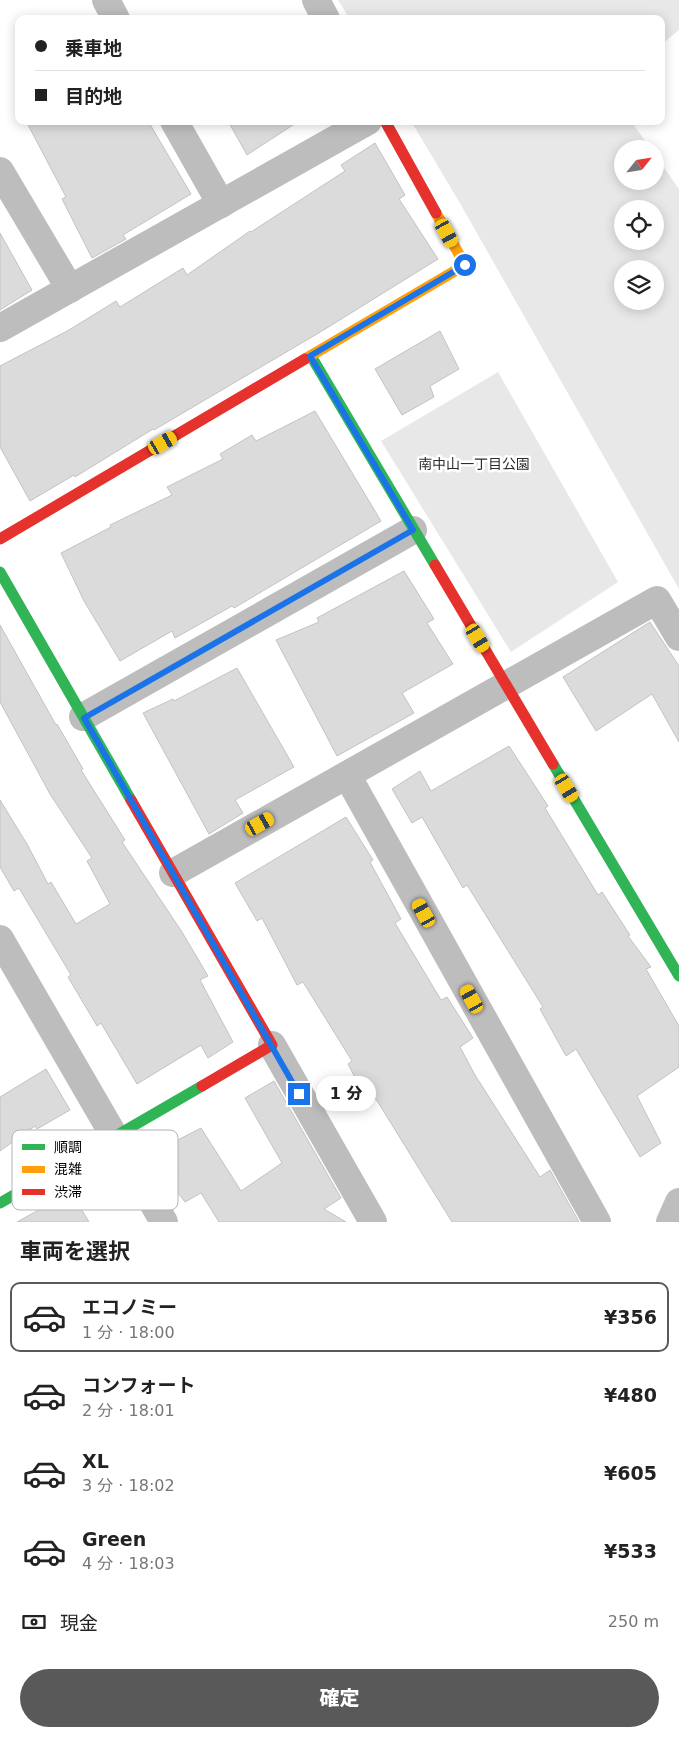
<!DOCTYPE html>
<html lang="ja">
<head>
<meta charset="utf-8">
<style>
	body { margin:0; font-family:"DejaVu Sans","Noto Sans JP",sans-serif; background:#f2f2f2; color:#222; height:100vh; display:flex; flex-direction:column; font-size:19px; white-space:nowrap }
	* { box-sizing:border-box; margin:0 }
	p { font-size:16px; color:#767676 }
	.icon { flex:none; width:28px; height:28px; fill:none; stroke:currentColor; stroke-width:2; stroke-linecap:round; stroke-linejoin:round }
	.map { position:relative; height:1222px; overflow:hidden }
	.side { display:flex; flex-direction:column; background:#fff; flex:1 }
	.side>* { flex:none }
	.banner { position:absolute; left:15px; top:15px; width:650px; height:110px; border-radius:10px; box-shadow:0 2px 12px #0003; display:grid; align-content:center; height:110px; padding:0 20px; background:#fff }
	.needle { width:32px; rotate:60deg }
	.buttons { position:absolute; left:614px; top:140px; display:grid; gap:10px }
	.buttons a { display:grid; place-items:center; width:50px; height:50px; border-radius:50%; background:#fff; box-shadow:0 2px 12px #0003; font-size:25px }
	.end { position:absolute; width:22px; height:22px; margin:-11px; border:6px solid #1a73e8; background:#fff; box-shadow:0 0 0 2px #fff }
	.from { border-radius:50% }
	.bubble { position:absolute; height:35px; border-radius:18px; background:#fff; box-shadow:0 2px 12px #0003; font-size:16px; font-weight:800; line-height:35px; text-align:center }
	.car { position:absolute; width:15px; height:30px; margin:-15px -8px; border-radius:6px; box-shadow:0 0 4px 1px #0007; background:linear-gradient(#f5c518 24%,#345 0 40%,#f5c518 0 76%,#345 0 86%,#f5c518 0) }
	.banner b { display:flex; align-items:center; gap:18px; height:48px; font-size:19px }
	.banner b+b { border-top:1px solid #e0e0e0 }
	.banner i { width:12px; height:12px; background:#222 }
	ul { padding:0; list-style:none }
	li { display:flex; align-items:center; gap:15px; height:70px; margin:0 10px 8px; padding:0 10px; border:2px solid transparent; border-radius:10px }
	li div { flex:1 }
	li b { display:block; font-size:19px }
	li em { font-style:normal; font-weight:800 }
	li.current { border-color:#595959 }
	li>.icon { width:45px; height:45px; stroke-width:1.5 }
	h2 { padding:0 20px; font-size:22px; line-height:60px }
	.pay { display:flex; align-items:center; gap:12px; height:55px; padding:0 20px; font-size:19px }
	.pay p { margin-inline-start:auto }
	.cta { display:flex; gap:10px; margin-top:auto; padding:10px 20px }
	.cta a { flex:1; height:58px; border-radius:30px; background:#595959; color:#fff; font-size:20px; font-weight:800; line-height:58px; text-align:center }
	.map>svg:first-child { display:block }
</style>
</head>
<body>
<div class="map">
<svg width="679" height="1222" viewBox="0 0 679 1222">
	<rect width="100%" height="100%" fill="#fff"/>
	<g fill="#e8e8e8" fill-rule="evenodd">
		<polygon points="338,0 679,0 679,30 661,45 661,19 350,19"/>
		<path d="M411,121H631L651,149H622V181H655V155L679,189V589L461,205ZM622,209H655V241H622ZM622,269H655V301H622Z"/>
		<polygon points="498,372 618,582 511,652 381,441"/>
	</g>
	<g fill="#dbdbdb" stroke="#c3c3c3">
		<polygon points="26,121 148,121 191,194 123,235 126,239 92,258 62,199 66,197"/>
		<polygon points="228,121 299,121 247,155"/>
		<polygon points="375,143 405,195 399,199 438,259 322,331 154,430 153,429 75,477 74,475 30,501 0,447 0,366 69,330 116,301 120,307 183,268 187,275 250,231 251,232 345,171 341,165"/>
		<polygon points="0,233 32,290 0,310"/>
		<polygon points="440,331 459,369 430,386 434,397 402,415 375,369"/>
		<polygon points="315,411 381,521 234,608 232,606 175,638 172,631 120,661 84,601 61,553 111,527 110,525 172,495 167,487 223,459 220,454 252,435 256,441"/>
		<polygon points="404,571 434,619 427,623 453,664 402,693 414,713 337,756 276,640 319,622 317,618"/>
		<polygon points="650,622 679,666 679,742 652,694 596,731 563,677"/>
		<polygon points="0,625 56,725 57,724 83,769 81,770 125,840 122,842 182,932 208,976 200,980 233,1042 208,1058 201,1045 137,1084 101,1023 97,1026 68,977 71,975 19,888 14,891 0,867 0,800 27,844 48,884 51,882 76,924 110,904 87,861 92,858 50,794 0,702"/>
		<polygon points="237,668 294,767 235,800 243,813 209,834 143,713 173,699 174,701"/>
		<polygon points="509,746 548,806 545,808 598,895 602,892 630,935 628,936 651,967 646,969 679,1026 679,1067 637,1096 661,1143 640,1157 576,1049 566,1056 540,1009 543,1007 467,885 463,888 422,817 412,823 392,789 420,771 431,791"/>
		<polygon points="346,817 373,860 370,862 401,919 395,923 441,1000 447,997 473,1038 460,1047 475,1075 540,1177 550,1170 579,1222 452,1222 376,1099 369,1104 348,1064 352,1061 303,982 297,985 262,918 257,921 235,883"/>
		<polygon points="46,1069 70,1110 37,1129 35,1126 0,1151 0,1097"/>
		<polygon points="274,1081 341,1198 324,1209 346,1222 219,1222 201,1193 185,1202 167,1179 179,1172 166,1146 201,1128 241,1191 282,1163 245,1098"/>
		<polygon points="71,1192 89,1222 17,1222"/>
	</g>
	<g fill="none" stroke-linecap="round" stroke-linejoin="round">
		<g stroke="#bdbdbd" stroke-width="28">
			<polyline points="106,0 116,19"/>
			<polyline points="316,0 326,19"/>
			<polyline points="174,121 221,204"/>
			<polyline points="0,171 70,289"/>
			<polyline points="0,328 368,121"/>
			<polyline points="83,717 413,530"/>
			<polyline points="347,775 597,1222"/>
			<polyline points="173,873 657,600 679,637"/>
			<polyline points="0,939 164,1222"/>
			<polyline points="272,1045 373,1222"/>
			<polyline points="670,1222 679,1202"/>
		</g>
		<g stroke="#30b455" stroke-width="11">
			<polyline points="311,356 435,565"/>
			<polyline points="0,572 131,800"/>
			<polyline points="553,764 679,976"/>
			<polyline points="0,1203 202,1086"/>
		</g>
		<polyline stroke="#ff9f0a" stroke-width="11" points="305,359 465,265 436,213"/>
		<g stroke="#e5322d" stroke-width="11">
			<polyline points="385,121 436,213"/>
			<polyline points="0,539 305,359"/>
			<polyline points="435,565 553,764"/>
			<polyline points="131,800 272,1045 202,1086"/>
		</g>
	</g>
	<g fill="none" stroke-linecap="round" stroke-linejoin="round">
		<polyline stroke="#1a73e8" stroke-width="6" points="299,1094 84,718 413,530 310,356 465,265"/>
	</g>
	<g text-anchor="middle" stroke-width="5" stroke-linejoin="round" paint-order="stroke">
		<g font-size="14" fill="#2c2c2c" stroke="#fff">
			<text x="474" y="469">南中山一丁目公園</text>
		</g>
	</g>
	<rect x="12" y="1130" width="166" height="80" rx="8" fill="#fff" stroke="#b2b2b2" stroke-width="1"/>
	<rect x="22" y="1144" width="23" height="6" fill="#30b455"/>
	<rect x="22" y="1166" width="23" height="7" fill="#ff9f0a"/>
	<rect x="22" y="1189" width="23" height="6" fill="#e5322d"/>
	<g font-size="14" fill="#000">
		<text x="54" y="1152">順調</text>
		<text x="54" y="1174">混雑</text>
		<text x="54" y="1197">渋滞</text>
	</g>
</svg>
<div class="buttons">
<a><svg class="needle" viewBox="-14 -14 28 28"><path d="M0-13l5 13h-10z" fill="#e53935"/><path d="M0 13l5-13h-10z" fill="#767676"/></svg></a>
<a><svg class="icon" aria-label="locate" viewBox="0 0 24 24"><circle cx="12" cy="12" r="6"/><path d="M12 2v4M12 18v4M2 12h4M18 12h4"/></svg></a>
<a><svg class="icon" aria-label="layers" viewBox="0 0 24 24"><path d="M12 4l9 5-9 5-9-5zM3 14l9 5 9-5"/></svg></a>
</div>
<i class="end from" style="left:465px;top:265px"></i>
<i class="end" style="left:299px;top:1094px"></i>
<div class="bubble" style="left:316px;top:1076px;width:60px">1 分</div>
<i class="car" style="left:447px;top:233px;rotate:151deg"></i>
<i class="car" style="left:163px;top:443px;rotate:60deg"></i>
<i class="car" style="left:478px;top:638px;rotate:149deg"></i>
<i class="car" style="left:567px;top:788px;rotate:149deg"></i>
<i class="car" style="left:260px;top:824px;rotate:61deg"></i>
<i class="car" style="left:424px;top:913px;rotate:331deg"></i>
<i class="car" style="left:472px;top:999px;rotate:331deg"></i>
<div class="banner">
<b><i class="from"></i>乗車地</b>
<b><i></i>目的地</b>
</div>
</div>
<section class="side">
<h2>車両を選択</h2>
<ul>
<li class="current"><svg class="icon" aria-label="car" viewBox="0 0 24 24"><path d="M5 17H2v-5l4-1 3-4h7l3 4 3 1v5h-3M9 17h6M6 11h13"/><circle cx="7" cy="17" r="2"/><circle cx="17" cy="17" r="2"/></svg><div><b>エコノミー</b><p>1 分 · 18:00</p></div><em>¥356</em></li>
<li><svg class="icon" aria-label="car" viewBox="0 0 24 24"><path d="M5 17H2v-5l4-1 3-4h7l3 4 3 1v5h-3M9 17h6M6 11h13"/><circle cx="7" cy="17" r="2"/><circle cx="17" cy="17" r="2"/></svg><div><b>コンフォート</b><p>2 分 · 18:01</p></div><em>¥480</em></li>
<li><svg class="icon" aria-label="car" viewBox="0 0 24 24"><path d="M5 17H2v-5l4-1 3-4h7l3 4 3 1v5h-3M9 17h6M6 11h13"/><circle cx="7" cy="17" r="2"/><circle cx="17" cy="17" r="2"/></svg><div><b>XL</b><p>3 分 · 18:02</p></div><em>¥605</em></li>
<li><svg class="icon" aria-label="car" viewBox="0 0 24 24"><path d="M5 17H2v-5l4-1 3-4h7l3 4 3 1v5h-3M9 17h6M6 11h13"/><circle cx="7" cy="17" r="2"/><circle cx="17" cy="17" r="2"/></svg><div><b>Green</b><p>4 分 · 18:03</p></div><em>¥533</em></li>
</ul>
<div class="pay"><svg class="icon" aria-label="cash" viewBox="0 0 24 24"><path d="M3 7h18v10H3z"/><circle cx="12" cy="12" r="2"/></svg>現金<p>250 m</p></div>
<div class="cta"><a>確定</a></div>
</section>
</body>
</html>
